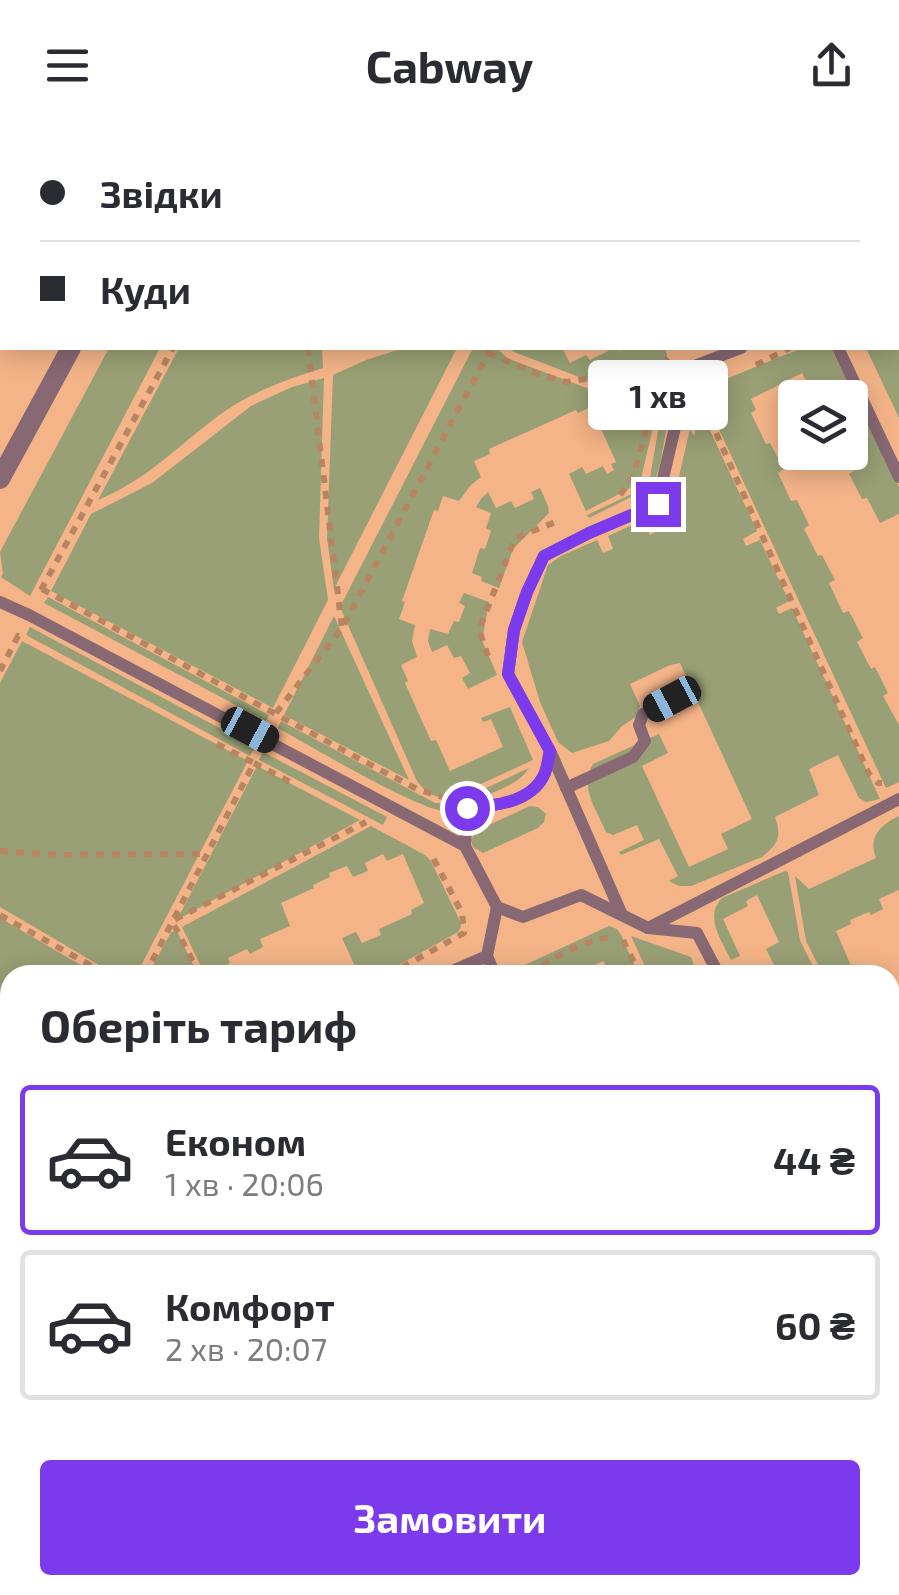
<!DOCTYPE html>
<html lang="uk">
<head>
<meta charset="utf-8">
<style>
	body { margin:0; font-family:"Exo 2",sans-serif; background:#f2f2f3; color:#2b2b33; height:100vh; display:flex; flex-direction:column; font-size:38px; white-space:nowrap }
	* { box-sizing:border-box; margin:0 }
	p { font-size:32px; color:#7c7c81 }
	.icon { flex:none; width:55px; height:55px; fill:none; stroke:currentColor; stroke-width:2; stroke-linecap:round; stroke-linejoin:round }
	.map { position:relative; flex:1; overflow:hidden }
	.drawer { position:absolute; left:0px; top:835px; width:900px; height:630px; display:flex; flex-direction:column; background:#fff; border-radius:30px 30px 0 0; box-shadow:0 5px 25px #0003 }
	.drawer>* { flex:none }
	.banner { position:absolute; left:0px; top:0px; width:900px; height:220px; box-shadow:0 5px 25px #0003; display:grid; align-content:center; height:220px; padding:0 40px; background:#fff }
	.buttons { position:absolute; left:778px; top:250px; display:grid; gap:20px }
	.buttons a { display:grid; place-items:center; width:90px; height:90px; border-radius:10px; background:#fff; box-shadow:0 5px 25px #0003; font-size:50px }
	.end { position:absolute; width:45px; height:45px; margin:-22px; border:12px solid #7c3aed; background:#fff; box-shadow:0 0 0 5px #fff }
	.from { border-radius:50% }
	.bubble { position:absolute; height:70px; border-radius:10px; background:#fff; box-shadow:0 5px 25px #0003; font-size:32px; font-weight:700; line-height:70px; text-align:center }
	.car { position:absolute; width:30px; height:60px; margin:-30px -15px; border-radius:12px; box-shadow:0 0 8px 2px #0007; background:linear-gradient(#222 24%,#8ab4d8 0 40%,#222 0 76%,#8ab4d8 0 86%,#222 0) }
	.banner b { display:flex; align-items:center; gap:35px; height:95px; font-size:38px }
	.banner b+b { border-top:2px solid #e1e1e2 }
	.banner i { width:25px; height:25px; background:#2b2b33 }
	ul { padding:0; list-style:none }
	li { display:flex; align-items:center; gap:30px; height:150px; margin:0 20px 15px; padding:0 20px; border:5px solid #e1e1e2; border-radius:10px }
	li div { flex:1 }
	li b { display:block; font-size:38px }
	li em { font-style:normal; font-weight:700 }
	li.selected { border-color:#7c3aed }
	li>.icon { width:90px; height:90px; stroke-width:1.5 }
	h2 { padding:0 40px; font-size:45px; line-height:120px }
	.cta { display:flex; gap:20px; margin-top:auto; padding:20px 40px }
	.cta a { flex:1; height:115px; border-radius:10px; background:#7c3aed; color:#fff; font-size:40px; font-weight:700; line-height:115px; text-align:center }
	header { display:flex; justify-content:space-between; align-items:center; height:130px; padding:0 40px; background:#fff; font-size:45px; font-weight:700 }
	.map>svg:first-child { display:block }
</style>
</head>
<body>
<header><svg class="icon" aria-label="menu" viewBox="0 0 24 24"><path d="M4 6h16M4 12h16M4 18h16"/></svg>Cabway<svg class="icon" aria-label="share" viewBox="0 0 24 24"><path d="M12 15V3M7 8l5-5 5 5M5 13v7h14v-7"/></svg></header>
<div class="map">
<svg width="899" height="1465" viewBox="0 0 899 1465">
	<rect width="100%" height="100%" fill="#f4b488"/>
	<polygon fill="#eca676" points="890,1287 899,1306 899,1465 358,1465 353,1455 890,1455"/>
	<g fill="#99a075">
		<polygon points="898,91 899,94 899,288 866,218 898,218"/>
		<polygon points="109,218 160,218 30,466 1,447 3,444 0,422"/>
		<path d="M179,218H322L323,238C285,250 251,262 218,286C175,318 150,348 98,370Z"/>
		<polygon points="404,218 457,218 334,459 327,409 333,245 366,230"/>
		<path d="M473,218H497L507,228L656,284L641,349L627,360L586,381L569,344L582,337L586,344L603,336L607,344L614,340L611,334L616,332L591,277L578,283L576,280L489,319L490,324L474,331L481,347L470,356L459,371L443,366L438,381L434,380L402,471L405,472L399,489L415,495L412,511L417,527L401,535L408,551L405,553L431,611L436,610L450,641L503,617L491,589L483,592L481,588L510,577L533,630L455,666C438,671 425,664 416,649L340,477Z"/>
		<polygon points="510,218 562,218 570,233 586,225 590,230 614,218 618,218 620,221 628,218 664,218 667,224 657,277 514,222"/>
		<polygon points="802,218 831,218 856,269 850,272 850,268 821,267 815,255 809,257 802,243 751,269 756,280 751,283 766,314 770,313 784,339 778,343 791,371 797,370 809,395 804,399 818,426 822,425 835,450 829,453 843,483 849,481 863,508 857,512 871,539 875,537 888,563 883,566 899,595 899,652 886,658 703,265 710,256 716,253"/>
		<polygon points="670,232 675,248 660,335 656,347 647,359 589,388 587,385 638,361 650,347"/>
		<polygon points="324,248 319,408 328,470 273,578 51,461 91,384 152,353 251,276 292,257"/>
		<path d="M700,279L757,401L743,409L746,416L760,410L789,471L776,478L779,484L792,478L880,669L866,672L859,668L838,625L809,639L819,665L775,687C782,707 778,714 762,727L691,756H679L669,751L678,746L659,709L621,725L619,722L644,710L637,695L613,705L606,702C596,679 579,657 593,634L659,604L668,623L642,636L689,737L728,719L721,704L752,689L680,533L670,535L630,554L640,576L637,586L622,596L609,611L572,623L558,612L540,572L522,512L548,435L561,426L597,410L603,423L613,419L608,406L643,390L650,405L658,400L654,391L671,381L690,299L694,306Z"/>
		<polygon points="869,297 899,357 899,384 880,393 867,368 862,369 849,344 854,341 845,323 850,322 850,304"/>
		<polygon points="540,358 548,376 549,383 513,419 499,458 481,451 482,447 472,443 480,418 485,419 491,401 486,398 491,383 476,377 481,369 488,362 496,378 511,371 515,378 534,369 531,362"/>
		<polygon points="464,463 489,472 482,510 497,545 468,559 462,548 470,543 461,526 454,528 447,515 432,522 428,511 430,499 448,504 454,491 459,492 465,476 459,473"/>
		<polygon points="48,467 269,585 266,591 44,473"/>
		<polygon points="334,486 409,650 284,585"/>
		<polygon points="30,497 255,617 250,626 26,505"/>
		<polygon points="22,511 248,631 136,845 116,845 0,777 0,553"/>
		<path d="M281,591L435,673L452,674L529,638C519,653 505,657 490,664C477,670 462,680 446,681C421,682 307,614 278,598Z"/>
		<polygon points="263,622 387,687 383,695 259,630"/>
		<polygon points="257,636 360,690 177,790"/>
		<polygon points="530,676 538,677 546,684 544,692 538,698 483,723 473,717 471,710 476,701"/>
		<path d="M899,686V760L879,769L883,779L871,785L869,782L850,790L851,794L836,801L855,845H823L806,811L795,746L809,759L876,728C868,707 880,695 899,686Z"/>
		<polygon points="371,696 425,725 431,731 459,789 461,797 458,802 381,845 359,845 342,808 356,802 362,813 381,805 379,799 412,784 411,780 424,773 403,724 387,731 383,724 365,733 368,741 353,747 347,736 329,743 330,747 313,755 314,758 281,773 290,796 260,809 263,817 250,824 247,819 228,828 230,833 217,840 219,845 205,845 182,797"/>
		<path d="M785,741L788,742L800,810L817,845H779L766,819L779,812L757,765L746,771L748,776L723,789L740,826L731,830C721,809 704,787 722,768Z"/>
		<polygon points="0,788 98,845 10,845 10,1099 0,1119"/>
		<polygon points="609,796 617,799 621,805 639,845 613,845 616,843 613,837 608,838 603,831 572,845 503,845"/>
		<polygon points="177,801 198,845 148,845 171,802"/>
		<polygon points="631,806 691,827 698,845 649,845"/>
		<polygon points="899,902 899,1191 890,1173 890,907"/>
		<polygon points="10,1123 10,1233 0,1220 0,1143"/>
		<polygon points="0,1319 10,1323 10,1410 4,1413 0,1405"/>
		<polygon points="55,1455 109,1455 105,1465 29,1465 27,1462 37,1457 40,1462"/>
	</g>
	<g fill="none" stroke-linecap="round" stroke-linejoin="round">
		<g stroke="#b78562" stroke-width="6" stroke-dasharray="8 8" stroke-linecap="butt">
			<polyline points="724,0 725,2"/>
			<polyline points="308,218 342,498"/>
			<polyline points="488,223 538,244 566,252 592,248 656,262"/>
			<polyline points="756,235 790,218"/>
			<polyline points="703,264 727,250"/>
			<polyline points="703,274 869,644 878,653 882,653"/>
			<polyline points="620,365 633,347 664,232 668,228"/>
			<polyline points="42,459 386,643 417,659 449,669"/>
			<polyline points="41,460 173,218"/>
			<polyline points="488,526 479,500 515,408 558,391"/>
			<polyline points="0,541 18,506 22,508"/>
			<polyline points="276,583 342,498 491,218"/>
			<polyline points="254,633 292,653"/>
			<polyline points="0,721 56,725 207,724"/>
			<polyline points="0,785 108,845"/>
			<polyline points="623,810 640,845"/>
			<polyline points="145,845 254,633 213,612"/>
			<polyline points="200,845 172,791 366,692"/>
			<polyline points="388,845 464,803 462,783 431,724"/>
			<path d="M529,845C552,828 584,809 613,807"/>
			<polyline points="0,1132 10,1112"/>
			<polyline points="0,1193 10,1215"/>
			<polyline points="0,1270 10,1274"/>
			<polyline points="0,1348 10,1343"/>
			<polyline points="108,1465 112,1455"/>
		</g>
		<g stroke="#876873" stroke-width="12">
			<polyline points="263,0 267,2"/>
			<polyline points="287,2 288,0"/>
			<polyline points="838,218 899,347"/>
			<polyline points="0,472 29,485 465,716 497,777 487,826 495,845"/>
			<polyline points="551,623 622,785"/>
			<polyline points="566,658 633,627 645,611 639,595 643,584 672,569"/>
			<path d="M465,716L467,678C493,676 531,673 544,645C547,638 548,628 550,621L508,544L514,500L527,462L544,426L589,403L657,374L689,238L741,218"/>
			<polyline points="497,777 523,787 581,765 648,798 697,803 719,845"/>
			<polyline points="648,798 899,669"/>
			<polyline points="443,845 487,826"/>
			<polyline points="890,907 899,902"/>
			<polyline points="890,1226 899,1251"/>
			<polyline points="0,1302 10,1307"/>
			<polyline points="140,1455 145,1465"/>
			<polyline points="295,1455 299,1465"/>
			<polyline points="229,1465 249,1455"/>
		</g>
		<g stroke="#876873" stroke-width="20">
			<polyline points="185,2 187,0"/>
			<polyline points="0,349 71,218"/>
		</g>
	</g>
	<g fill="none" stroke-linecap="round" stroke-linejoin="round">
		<path stroke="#7c3aed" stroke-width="12" d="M467,678C493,676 531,673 544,645C548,638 548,628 550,621L508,544L514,500L527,462L544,426L589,403L658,374"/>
	</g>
</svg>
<div class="buttons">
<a><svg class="icon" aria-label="layers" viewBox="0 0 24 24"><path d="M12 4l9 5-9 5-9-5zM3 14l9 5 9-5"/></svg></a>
</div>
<i class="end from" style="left:467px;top:678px"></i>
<i class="end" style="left:658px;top:374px"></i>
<div class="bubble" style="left:588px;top:230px;width:140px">1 хв</div>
<i class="car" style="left:672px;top:569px;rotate:242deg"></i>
<i class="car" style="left:250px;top:600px;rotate:118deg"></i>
<div class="banner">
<b><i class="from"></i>Звідки</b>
<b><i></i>Куди</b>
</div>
<section class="drawer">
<h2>Оберіть тариф</h2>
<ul>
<li class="selected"><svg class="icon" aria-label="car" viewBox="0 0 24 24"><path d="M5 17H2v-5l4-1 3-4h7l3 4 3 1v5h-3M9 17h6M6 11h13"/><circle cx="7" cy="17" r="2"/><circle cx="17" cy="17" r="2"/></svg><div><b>Економ</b><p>1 хв · 20:06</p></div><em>44 ₴</em></li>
<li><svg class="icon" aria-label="car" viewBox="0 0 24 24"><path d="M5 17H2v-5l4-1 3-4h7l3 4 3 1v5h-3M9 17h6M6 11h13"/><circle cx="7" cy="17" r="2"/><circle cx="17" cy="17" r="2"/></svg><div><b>Комфорт</b><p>2 хв · 20:07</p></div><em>60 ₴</em></li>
</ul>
<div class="cta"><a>Замовити</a></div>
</section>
</div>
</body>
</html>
